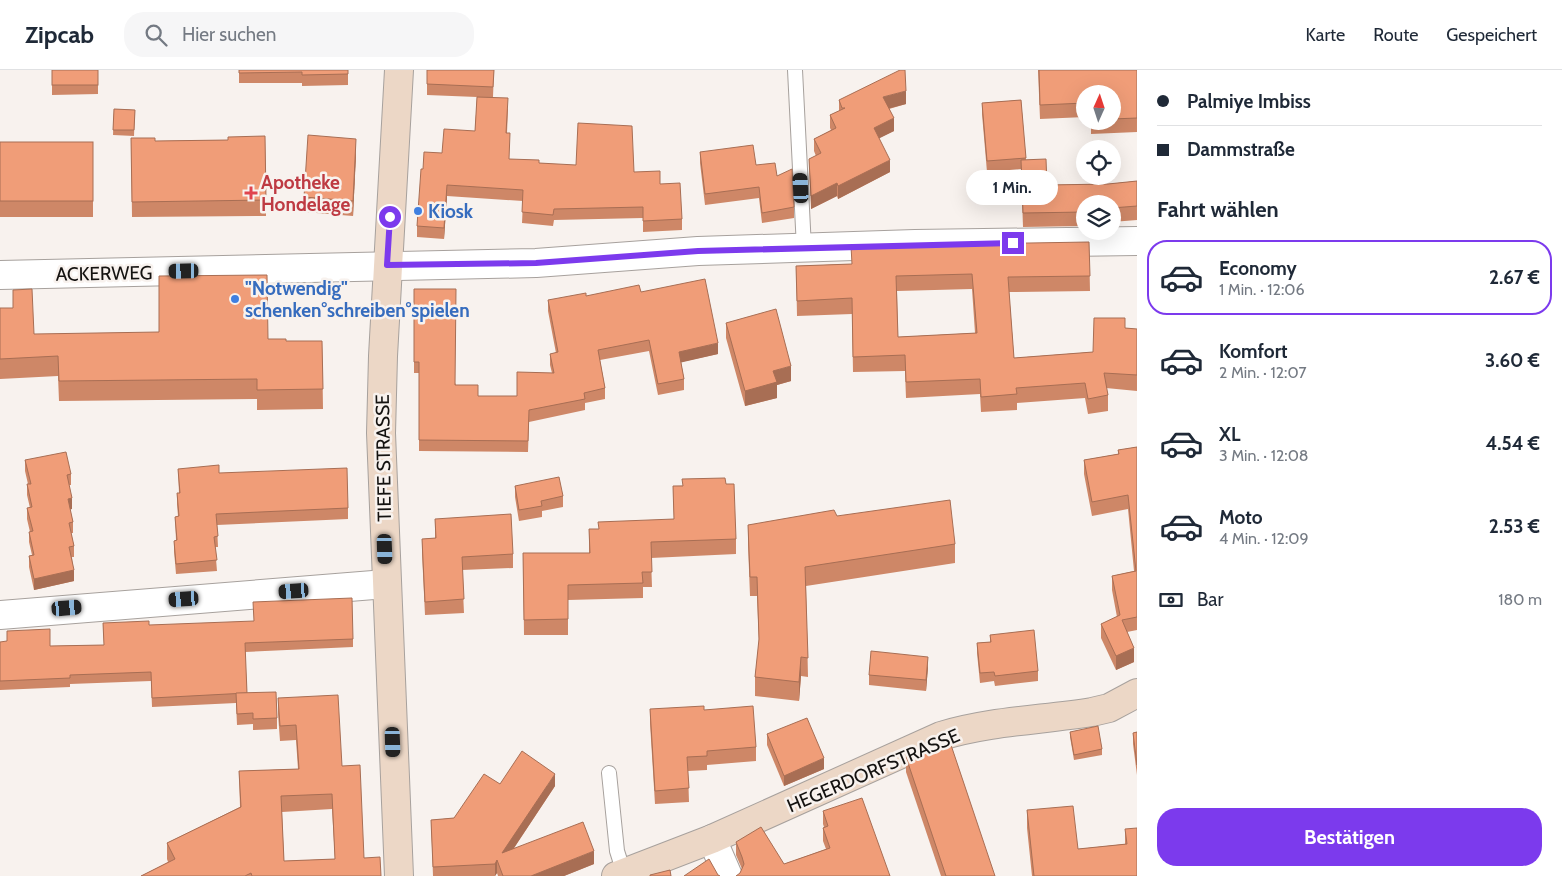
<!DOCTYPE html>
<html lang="de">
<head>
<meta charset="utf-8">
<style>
	body { margin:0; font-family:Cabin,sans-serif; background:#f6f6f7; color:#1f2937; height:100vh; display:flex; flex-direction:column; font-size:19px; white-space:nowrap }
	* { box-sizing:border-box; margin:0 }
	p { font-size:16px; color:#747a83 }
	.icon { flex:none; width:28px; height:28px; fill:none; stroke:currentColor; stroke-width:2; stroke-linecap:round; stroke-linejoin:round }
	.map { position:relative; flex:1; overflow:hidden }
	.details { display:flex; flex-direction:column; background:#fff; width:425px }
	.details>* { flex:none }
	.hud { display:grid; align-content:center; height:110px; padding:0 20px; background:#fff }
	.needle { width:32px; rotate:3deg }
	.buttons { position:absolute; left:1076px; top:15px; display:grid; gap:10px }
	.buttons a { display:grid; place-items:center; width:45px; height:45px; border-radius:50%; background:#fff; box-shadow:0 5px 20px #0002; font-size:25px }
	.end { position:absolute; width:22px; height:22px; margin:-11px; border:6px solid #7c3aed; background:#fff; box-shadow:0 0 0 2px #fff }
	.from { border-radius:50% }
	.bubble { position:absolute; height:35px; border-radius:18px; background:#fff; box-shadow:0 5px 20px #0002; font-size:16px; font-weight:800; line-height:35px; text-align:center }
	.car { position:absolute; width:15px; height:30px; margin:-15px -8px; border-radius:6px; box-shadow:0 0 4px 1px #0007; background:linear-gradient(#222 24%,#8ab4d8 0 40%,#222 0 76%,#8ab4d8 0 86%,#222 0) }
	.hud b { display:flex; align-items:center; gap:18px; height:48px; font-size:19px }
	.hud b+b { border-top:1px solid #e0e1e3 }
	.hud i { width:12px; height:12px; background:#1f2937 }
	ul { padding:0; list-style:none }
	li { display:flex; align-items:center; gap:15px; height:75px; margin:0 10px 8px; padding:0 10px; border:2px solid transparent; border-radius:20px }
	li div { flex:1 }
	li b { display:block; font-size:19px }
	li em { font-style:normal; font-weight:800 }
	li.current { border-color:#7c3aed }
	li>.icon { width:45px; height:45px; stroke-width:1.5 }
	h2 { padding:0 20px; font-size:22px; line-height:60px }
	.pay { display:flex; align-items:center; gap:12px; height:55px; padding:0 20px; font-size:19px }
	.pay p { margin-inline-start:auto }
	.primary-button { display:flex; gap:10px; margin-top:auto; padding:10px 20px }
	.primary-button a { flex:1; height:58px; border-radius:20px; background:#7c3aed; color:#fff; font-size:20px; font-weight:800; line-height:58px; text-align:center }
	header { display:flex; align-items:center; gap:30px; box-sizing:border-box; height:70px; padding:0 25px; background:#fff; border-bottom:1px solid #e0e1e3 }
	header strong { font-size:24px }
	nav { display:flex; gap:28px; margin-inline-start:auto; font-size:18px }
	.search { width:350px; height:45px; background:#f6f6f7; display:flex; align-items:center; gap:12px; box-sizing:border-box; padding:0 18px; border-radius:20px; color:#747a83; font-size:19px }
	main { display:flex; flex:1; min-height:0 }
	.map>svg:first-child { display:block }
</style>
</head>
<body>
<header>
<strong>Zipcab</strong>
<div class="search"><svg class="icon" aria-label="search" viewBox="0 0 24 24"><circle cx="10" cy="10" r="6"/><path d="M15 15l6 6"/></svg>Hier suchen</div>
<nav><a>Karte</a><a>Route</a><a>Gespeichert</a></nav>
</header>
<main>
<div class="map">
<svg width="1137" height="806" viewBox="0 0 1137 806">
	<rect width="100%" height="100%" fill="#f8f2ee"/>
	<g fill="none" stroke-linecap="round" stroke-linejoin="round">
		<g stroke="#a7a19d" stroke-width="16">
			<g id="service">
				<polyline points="795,0 804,178"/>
				<polyline points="609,703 617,781 624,803"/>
			</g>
		</g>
		<g stroke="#a7a19d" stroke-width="30">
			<g id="minor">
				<polyline points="0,205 536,193 698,181 915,174 1137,171"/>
				<polyline points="0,545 386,514"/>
				<polyline points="712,769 728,806"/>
			</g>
		</g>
		<g stroke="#a7a19d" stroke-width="30">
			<g id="secondary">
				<polyline points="399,0 383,286 381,363 399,806"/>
				<path d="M616,806L712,769L941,666C990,651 1042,650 1092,642L1109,638L1137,623"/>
			</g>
		</g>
		<use href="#service" stroke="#fff" stroke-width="14"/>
		<use href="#minor" stroke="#fff" stroke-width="28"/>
		<use href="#secondary" stroke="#ecd7c6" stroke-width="28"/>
	</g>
	<g fill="#ce8767" fill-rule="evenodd">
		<polygon points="52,0 98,15 98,24 52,25"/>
		<polygon points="239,0 348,0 348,15 302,16 302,13 239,13"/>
		<polygon points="427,0 494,0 493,27 508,39 507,63 509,89 539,93 634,102 660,114 682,149 682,160 643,162 643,148 554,150 553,156 522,153 523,131 447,126 444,169 417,167 417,156 423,99 442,83 475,61 477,27 427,25"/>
		<polygon points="1038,0 1137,0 1137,62 1091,64 1091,51 1112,51 1112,24 1085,24 1085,47 1040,49"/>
		<polygon points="839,30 906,34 889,39 894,61 879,68 890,102 838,129 837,126 811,139 809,89 816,86 814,81 814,69 831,60 830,58 830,45 839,41"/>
		<polygon points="1021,30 1026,90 1047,115 1108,114 1137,111 1137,150 1112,152 1112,134 1085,134 1085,156 1023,157 1021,99 987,102 982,44 982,33"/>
		<polygon points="114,39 135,40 134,66 113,65"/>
		<polygon points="265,66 266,146 132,147 131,68 155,71 228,70"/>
		<rect x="0" y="72" width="93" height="75"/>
		<polygon points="700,82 756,95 777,106 794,137 794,148 762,153 759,128 705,135 700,93"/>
		<polygon points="356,84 353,146 304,142 304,127"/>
		<path d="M1089,172L1090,221L1009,222L1014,288L1093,282L1125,258L1137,259V321L1106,318L1108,325V341L1088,344L1085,328L1017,333V340L981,342L980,324L906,328L905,301L853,302L852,244L797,246L796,196L851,194ZM972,219L975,263L898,267L897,221Z"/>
		<polygon points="414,219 456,315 478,326 517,326 552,303 550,295 550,284 556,283 548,241 548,230 641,222 718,284 681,292 684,309 684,320 658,325 649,281 600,290 605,318 605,329 585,333 585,340 529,352 528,382 419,381 419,303 414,303"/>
		<polygon points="13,220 34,264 268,269 286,271 322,271 323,339 257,340 257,329 59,331 58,306 0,309 0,238 13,238"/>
		<polygon points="726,253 791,311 777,315 777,328 745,336 726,268"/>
		<polygon points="1137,377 1137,560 1127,562 1134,592 1116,600 1101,568 1101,554 1117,547 1112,520 1112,506 1134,501 1128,439 1092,446 1084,404 1084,390 1118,384 1118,380"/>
		<polygon points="25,390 71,404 71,415 69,415 72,439 70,439 73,452 73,463 71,463 74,476 74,487 72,487 74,511 34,520 29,497 29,486 32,485 29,472 29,462 30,462 27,449 27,438 30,438 27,425 27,414 28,414 25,401"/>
		<polygon points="178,399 219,403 348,438 348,449 217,455 218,477 215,477 217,501 176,504 174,481 174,471 176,470 175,447 178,446 177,434 177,423 179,423"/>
		<polygon points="726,414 736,469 736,484 651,488 652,517 643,517 643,528 568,530 568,565 524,565 523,483 589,483 589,459 598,459 674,449 673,416"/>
		<polygon points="515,416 563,426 563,437 542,441 542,447 519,451 515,427"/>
		<polygon points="837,446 955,474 955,493 806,516 808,607 801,606 799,631 755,626 755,607 759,573 757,526 750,526 748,474 748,455"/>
		<polygon points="435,449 513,484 513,498 462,500 464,543 425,545 422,483 422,469 435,468"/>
		<polygon points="103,553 149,555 353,569 353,577 245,582 247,623 277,648 277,659 253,660 253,654 237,655 236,633 152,637 151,611 70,614 70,617 0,620 0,572 50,576 104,575"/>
		<polygon points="990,565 1038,601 1038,611 995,616 994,611 980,613 977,583 977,573 990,572"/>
		<polygon points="928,597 926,621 869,615 869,605"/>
		<path d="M278,628L342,696L364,788L381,806H141L168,792L167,789V773L240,737L239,701L298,699L296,670L280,671L278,644ZM332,739L335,789L284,791L282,742Z"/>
		<polygon points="650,639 704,640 756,677 756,691 707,695 707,700 688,701 689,732 655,734 650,653"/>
		<polygon points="1070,662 1102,679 1102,685 1074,690 1070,667"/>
		<polygon points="1137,662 1137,705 1133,674 1133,663"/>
		<polygon points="767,664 824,699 784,716 767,675"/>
		<polygon points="906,687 995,806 941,806 906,702"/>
		<polygon points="500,714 555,716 514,778 594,794 564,806 498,806 497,803 495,806 433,806 431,750 454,748"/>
		<polygon points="1027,740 1078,779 1125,774 1125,759 1137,806 1032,806 1027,758"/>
		<polygon points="823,741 890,806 740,803 742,799 736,785 736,772 784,794 826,779 823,771 823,758 824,757 823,754"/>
	</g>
	<g fill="#a86e54">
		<polygon points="906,21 906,34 883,40 883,27"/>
		<polygon points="894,48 894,61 874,71 874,58"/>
		<polygon points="356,69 356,84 353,146 353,131"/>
		<polygon points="890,90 890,102 838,129 838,116"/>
		<polygon points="837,113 837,126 811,139 811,126"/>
		<polygon points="447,115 447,126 444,169 444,158"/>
		<polygon points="718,273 718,284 679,293 679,282"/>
		<polygon points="791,296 791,311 777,315 777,328 745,336 745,321 773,301"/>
		<polygon points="72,428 72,439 68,440 68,429"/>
		<polygon points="74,500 74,511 34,520 34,509"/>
		<polygon points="1134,578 1134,592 1116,600 1116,586"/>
		<polygon points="801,587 801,606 799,631 799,612"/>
		<polygon points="928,587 928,597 926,621 926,610"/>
		<polygon points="824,688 824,699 784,716 784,706"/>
		<polygon points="555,704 555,716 502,796 502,783"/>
		<polygon points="594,781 594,794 564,806 531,806"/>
		<polygon points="497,790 497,803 495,806 495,794"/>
	</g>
	<g fill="#f09d78" stroke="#a86e54" fill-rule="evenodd">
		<rect x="52" y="0" width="46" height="15"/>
		<polygon points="239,0 348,0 348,4 302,5 302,2 239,3"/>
		<polygon points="427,0 494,0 493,17 427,14"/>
		<polygon points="900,0 905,0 906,21 883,27 894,48 874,58 890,90 838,116 837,113 811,126 809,89 821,83 814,69 836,58 830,45 845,38 842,38 839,30"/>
		<polygon points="1039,0 1137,0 1137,48 1112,49 1112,24 1085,24 1085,33 1040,35"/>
		<polygon points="477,27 508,28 506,63 510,63 509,89 539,90 539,93 576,95 578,53 632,56 634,102 660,101 660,114 680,113 682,149 643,151 643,137 554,139 553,145 522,142 523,120 447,115 444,158 417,156 421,99 423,99 424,82 442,83 444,59 475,61"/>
		<polygon points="1021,30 1026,88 987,91 982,33"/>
		<polygon points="114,39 135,40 134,60 113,60"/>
		<polygon points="308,65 356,69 353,131 304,127"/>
		<polygon points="265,66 266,130 132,132 131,68 155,68 155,71 228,70 228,67"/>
		<rect x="0" y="72" width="93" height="59"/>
		<polygon points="753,75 756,95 775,93 777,106 792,99 794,137 762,143 759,117 705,124 700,82"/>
		<polygon points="1046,89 1047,115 1108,114 1137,111 1137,136 1112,138 1112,134 1085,134 1085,142 1023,143 1021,90"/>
		<path d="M1089,172L1090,206L1008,207L1014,288L1093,282L1094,248H1125V258L1137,259V305L1104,303L1108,325L1088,329L1085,313L1016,318L1017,324L981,327L980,309L906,312L905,285L853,287L852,228L797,231L796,196L852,194L851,176ZM972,204L977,263L898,267L896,206Z"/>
		<polygon points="267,205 268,269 286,269 286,271 322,271 323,319 257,320 257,309 59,311 58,286 0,289 0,238 13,238 13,220 32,219 34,264 159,262 159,206"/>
		<polygon points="705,209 718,273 679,282 684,309 658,314 649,270 598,280 605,318 584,323 585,329 529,340 528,371 419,370 419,292 414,292 414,219 456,219 455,315 478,315 478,326 517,326 517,302 554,303 550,284 558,282 548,230 586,223 586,226 639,215 641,222"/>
		<polygon points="776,239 791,296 773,301 777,312 745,321 726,253"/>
		<polygon points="1137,377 1137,547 1122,550 1134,578 1116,586 1101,554 1120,545 1112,506 1136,501 1128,425 1092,432 1084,390 1119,384 1118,380"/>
		<polygon points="66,382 71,404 67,405 72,428 68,429 73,452 69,453 74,476 69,477 74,500 34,509 29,486 34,485 29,462 33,461 27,438 32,437 27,414 31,414 25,390"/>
		<polygon points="219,395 219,403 347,398 348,438 216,444 218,466 214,467 217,490 176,494 174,471 177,470 175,447 179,446 177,423 180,423 178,399"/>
		<polygon points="559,407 563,426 541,431 542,436 519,440 515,416"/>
		<polygon points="725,408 726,414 734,414 736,469 651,472 652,502 642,502 643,513 568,515 568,549 524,550 523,483 590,483 589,459 599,459 598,452 674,449 673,416 683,416 682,409"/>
		<polygon points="950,430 955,474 805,497 808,588 801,587 799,612 755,607 759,569 757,507 750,507 748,455 834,440 837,446"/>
		<polygon points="511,444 513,484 462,487 464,529 425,532 422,469 436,468 435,449"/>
		<polygon points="352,528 353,569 245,573 247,623 152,628 151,602 70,605 70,608 0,611 0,572 7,571 7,561 50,559 50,576 104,575 103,553 149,551 149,555 254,551 253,532"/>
		<polygon points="1034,560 1038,601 995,606 994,602 980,603 977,573 991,572 990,565"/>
		<polygon points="871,581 928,587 926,610 869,605"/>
		<polygon points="276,622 277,648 253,649 253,643 237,644 236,623"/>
		<path d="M338,625L342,696L360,695L364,788L380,787L381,806H252L251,803L245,806H141L175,789L167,773L241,737L239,701L299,699L296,655L280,656L278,628ZM332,724L335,789L284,791L281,726Z"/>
		<polygon points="704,636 704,640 753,636 756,677 707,681 707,686 687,687 689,718 655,721 650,639"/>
		<polygon points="807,648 824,688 784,706 767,664"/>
		<polygon points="1098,656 1102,679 1074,685 1070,662"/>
		<polygon points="1137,662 1137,695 1133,663"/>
		<polygon points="950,672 995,806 946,806 906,687"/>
		<polygon points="522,681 555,704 502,783 583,752 594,781 531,806 503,806 497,790 495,794 433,797 431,750 454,748 484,704 500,714"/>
		<polygon points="862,728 890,806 736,806 740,803 744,794 742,787 736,772 761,757 784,794 830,778 823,758 828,756 823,741"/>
		<polygon points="1073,736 1078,779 1127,774 1125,759 1137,758 1137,806 1034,806 1027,740"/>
		<polygon points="709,789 718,805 720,806 684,806"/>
		<polygon points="670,800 671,806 650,806 650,805"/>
	</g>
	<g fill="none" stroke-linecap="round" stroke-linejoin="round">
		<polyline stroke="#7c3aed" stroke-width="6" points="390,147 387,195 536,193 698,181 1013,173"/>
	</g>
	<path fill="#e0444e" stroke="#f8f2ee" stroke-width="2" d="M248.5 115.5h5v5h5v5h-5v5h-5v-5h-5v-5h5z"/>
	<g fill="#3f7fe0" stroke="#f8f2ee" stroke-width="2">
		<circle cx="418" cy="141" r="5"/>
		<circle cx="235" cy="229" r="5"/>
	</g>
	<g text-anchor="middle" stroke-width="5" stroke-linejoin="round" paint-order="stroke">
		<g font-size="19" font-weight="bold" fill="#be3a42" stroke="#f8f2ee" text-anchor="start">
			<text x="261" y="119">Apotheke<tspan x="261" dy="22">Hondelage</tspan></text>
		</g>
		<g font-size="19" font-weight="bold" fill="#366cbe" stroke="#f8f2ee" text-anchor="start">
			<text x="428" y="148">Kiosk</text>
			<text x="245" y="225">"Notwendig"<tspan x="245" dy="22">schenken°schreiben°spielen</tspan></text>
		</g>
		<g font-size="19" fill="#141210" stroke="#f8f2ee">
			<text transform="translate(104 203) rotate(-1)" y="7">ACKERWEG</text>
			<text transform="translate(383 388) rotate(-91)" y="7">TIEFE STRASSE</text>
			<text transform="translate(873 700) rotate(-23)" y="7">HEGERDORFSTRASSE</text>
		</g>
	</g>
</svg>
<div class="buttons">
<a><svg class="needle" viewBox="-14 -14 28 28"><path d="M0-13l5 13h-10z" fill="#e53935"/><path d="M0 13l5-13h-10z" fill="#747a83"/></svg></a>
<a><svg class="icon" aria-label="locate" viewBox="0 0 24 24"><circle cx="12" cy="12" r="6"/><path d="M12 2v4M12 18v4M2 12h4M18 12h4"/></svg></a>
<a><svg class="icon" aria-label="layers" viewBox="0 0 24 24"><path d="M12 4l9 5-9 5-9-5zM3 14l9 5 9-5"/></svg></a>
</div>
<i class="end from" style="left:390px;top:147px"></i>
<i class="end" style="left:1013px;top:173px"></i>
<div class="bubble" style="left:966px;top:100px;width:92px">1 Min.</div>
<i class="car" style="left:801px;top:118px;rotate:357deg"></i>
<i class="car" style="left:184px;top:201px;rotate:269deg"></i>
<i class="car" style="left:385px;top:479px;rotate:178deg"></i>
<i class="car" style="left:294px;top:521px;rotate:266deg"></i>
<i class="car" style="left:184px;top:529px;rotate:266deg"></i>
<i class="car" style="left:67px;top:538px;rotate:85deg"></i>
<i class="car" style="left:393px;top:672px;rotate:178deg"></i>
</div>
<section class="details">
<div class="hud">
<b><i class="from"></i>Palmiye Imbiss</b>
<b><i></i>Dammstraße</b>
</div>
<h2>Fahrt wählen</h2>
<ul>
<li class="current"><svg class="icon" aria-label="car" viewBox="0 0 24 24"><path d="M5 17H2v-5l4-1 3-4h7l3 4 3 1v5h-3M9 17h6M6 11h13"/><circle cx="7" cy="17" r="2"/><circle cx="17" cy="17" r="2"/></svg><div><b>Economy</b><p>1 Min. · 12:06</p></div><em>2.67 €</em></li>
<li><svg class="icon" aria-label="car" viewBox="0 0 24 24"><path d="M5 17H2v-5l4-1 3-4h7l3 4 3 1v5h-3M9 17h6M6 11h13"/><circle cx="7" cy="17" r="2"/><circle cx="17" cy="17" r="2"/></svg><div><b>Komfort</b><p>2 Min. · 12:07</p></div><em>3.60 €</em></li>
<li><svg class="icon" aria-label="car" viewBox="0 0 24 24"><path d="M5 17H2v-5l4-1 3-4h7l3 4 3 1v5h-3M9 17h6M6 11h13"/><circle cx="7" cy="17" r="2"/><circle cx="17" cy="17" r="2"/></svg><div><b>XL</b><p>3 Min. · 12:08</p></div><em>4.54 €</em></li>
<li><svg class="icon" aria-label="car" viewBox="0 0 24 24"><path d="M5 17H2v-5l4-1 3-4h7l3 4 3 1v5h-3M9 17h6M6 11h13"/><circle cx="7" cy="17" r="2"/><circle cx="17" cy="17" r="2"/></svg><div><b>Moto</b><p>4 Min. · 12:09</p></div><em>2.53 €</em></li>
</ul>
<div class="pay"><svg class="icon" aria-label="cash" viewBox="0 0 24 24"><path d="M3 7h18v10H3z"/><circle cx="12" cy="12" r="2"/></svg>Bar<p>180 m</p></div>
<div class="primary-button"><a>Bestätigen</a></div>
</section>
</main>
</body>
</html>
